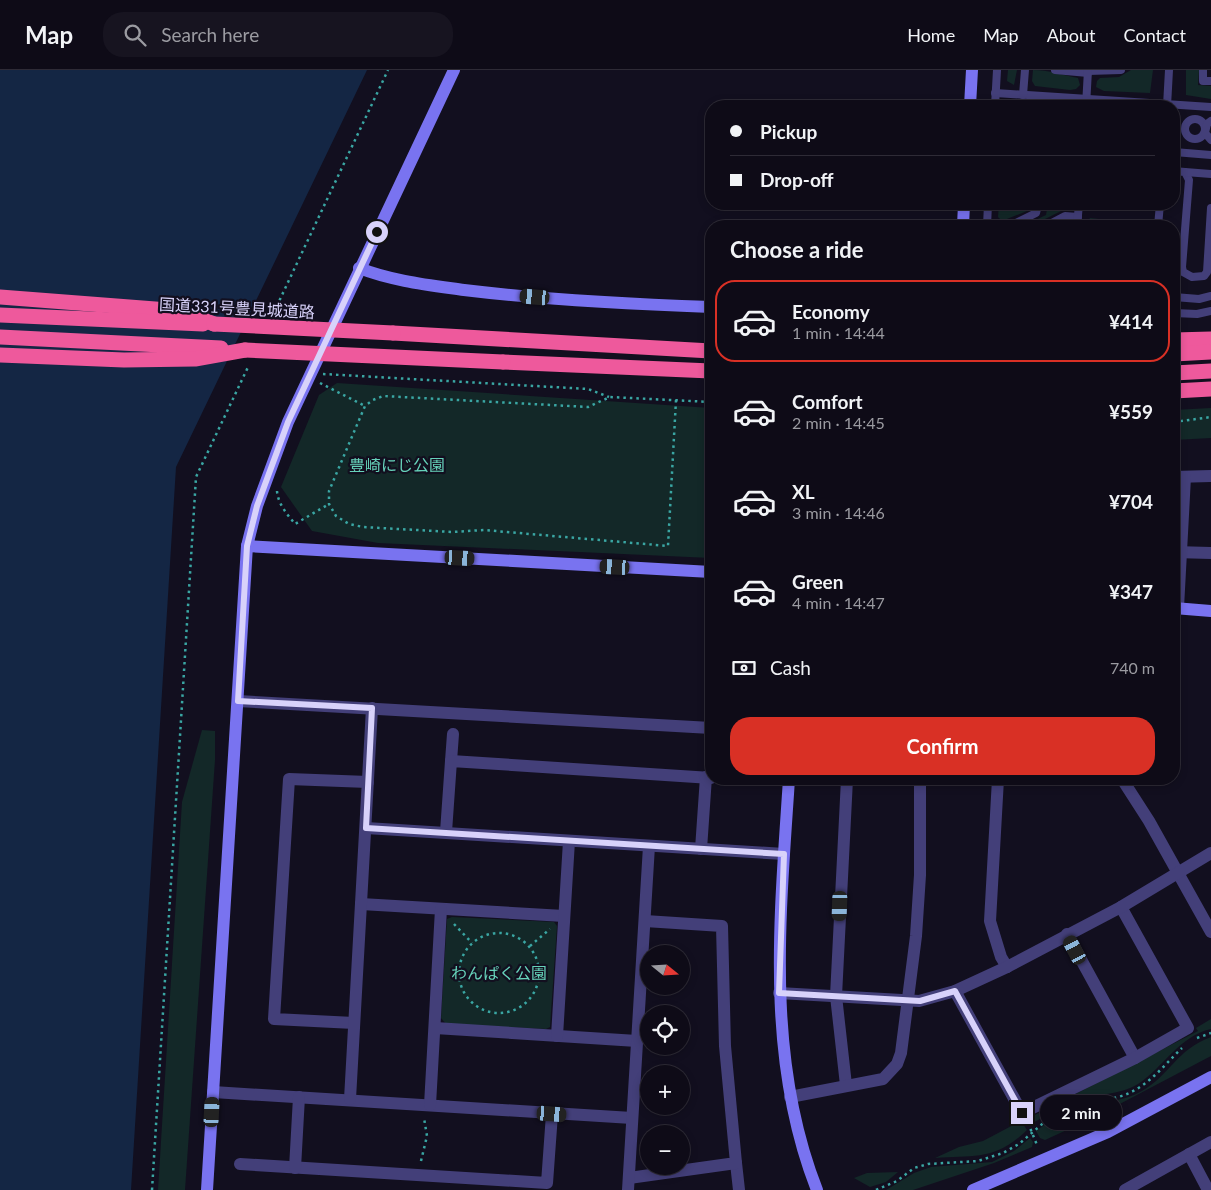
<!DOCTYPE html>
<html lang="en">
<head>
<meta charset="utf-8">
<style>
	body { margin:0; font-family:Lato,"Noto Sans JP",sans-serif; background:#171420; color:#f1f3f6; height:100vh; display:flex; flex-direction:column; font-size:19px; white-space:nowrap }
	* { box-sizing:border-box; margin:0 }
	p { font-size:16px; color:#9b9ba1 }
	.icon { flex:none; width:28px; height:28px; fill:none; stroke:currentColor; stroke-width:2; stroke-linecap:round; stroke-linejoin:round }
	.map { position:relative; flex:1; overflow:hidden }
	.details { position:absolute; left:705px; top:150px; width:475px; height:565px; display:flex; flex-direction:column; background:#0e0b17; border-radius:20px; box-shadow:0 2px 8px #0003,0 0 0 1px #2e2b36 }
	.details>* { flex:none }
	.hud { position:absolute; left:705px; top:30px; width:475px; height:110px; border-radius:20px; box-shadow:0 2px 8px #0003,0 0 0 1px #2e2b36; display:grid; align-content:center; height:110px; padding:0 25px; background:#0e0b17 }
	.needle { width:32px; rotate:108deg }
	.tools { position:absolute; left:640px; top:875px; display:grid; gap:10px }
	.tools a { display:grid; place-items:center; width:50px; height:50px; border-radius:50%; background:#0e0b17; box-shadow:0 2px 8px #0003,0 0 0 1px #2e2b36; font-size:25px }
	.end { position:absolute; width:22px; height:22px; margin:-11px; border:6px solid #d8d2fa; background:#111; box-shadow:0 0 0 2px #111 }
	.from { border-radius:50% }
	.bubble { position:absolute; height:35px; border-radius:18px; background:#0e0b17; box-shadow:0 2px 8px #0003,0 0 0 1px #2e2b36; font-size:16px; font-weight:700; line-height:35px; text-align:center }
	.car { position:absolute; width:15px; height:30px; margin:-15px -8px; border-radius:6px; box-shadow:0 0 4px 1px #0007; background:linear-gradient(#222 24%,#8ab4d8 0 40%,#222 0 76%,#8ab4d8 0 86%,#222 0) }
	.hud b { display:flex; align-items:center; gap:18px; height:48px; font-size:19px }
	.hud b+b { border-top:1px solid #2e2b36 }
	.hud i { width:12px; height:12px; background:#f1f3f6 }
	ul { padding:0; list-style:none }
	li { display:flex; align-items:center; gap:15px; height:82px; margin:0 10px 8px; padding:0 15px; border:2px solid transparent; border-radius:20px }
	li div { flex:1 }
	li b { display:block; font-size:19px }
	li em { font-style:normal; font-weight:700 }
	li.selected { border-color:#d93025 }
	li>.icon { width:45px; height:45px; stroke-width:1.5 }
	h2 { padding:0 25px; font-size:22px; line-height:60px }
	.pay { display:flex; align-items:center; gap:12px; height:55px; padding:0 25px; font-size:19px }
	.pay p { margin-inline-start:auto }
	.primary-button { display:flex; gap:10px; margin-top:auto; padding:10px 25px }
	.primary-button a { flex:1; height:58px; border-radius:20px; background:#d93025; color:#fff; font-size:20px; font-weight:700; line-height:58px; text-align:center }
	header { display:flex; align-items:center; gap:30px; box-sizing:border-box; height:70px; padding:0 25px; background:#0e0b17; border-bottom:1px solid #2e2b36 }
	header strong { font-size:24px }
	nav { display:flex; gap:28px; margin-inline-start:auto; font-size:18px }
	.search { width:350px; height:45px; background:#171420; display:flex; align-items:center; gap:12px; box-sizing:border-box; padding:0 18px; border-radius:20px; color:#9b9ba1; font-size:19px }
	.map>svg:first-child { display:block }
</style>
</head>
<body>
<header>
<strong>Map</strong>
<div class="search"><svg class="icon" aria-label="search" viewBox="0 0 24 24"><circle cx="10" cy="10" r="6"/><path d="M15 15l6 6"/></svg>Search here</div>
<nav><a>Home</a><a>Map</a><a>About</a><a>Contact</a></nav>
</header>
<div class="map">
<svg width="1211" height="1120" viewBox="0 0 1211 1120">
	<rect width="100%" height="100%" fill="#120f1f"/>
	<g fill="#132828">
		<polygon points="1008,0 1017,0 1014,15 1007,11"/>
		<path d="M1033,0C1049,0 1062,5 1078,8L1080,15L1076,19L1070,20L1035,16L1032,11Z"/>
		<polygon points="1131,0 1153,0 1150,23 1104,21 1096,17 1097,11 1100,8 1119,7"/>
		<polygon points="1186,0 1199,0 1198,15 1211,16 1211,29 1186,25"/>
		<polygon points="1012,32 1069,36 1006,36"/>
		<polygon points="999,134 1018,134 1027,141 1002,151 998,147"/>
		<polygon points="1040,134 1072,134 1069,137 1031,156 1023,156 1046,145 1047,139"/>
		<polygon points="1090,148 1099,149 1099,154 1132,156 1088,156 1087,153"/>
		<polygon points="337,313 711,338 711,488 378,473 312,461 281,417 319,325"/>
		<polygon points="1211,338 1211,368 1174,370 1174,340"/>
		<polygon points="202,660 215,661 215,690 185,1120 158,1120 182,732"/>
		<polygon points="452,847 554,852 557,856 550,957 546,959 446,954 441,948 447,849"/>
		<path d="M1211,949V959C1179,966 1164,997 1138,1014C1119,1026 1096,1023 1075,1030C1059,1035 1046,1047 1032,1053L1029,1048L1198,961L1196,958Z"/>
		<path d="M1211,967V986L1095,1047L1045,1070L1040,1068L1036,1061C1050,1051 1063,1042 1080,1037C1102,1032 1122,1032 1142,1021C1169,1006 1177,979 1211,967Z"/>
		<path d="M1019,1052L1023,1054L1027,1060C995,1091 975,1085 935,1088L959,1077L983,1071Z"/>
		<polygon points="1030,1068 1033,1072 1032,1077 994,1093 913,1120 886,1120 914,1103 931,1097 992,1092 1014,1081"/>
		<polygon points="898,1102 886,1112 870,1117 854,1108 867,1103"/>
	</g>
	<polygon fill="#142644" points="0,0 367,0 176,397 131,1120 0,1120"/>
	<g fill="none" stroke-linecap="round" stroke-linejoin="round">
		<g stroke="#3aa6a3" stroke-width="2.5" stroke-dasharray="2.5 4" stroke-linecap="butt">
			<polyline points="274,242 388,0"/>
			<polyline points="323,304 588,319 609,327"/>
			<polyline points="320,313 365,336"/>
			<polyline points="676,330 668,476 484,460 452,462 363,457 349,454 336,446 329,434 329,421 365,336 373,330 383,326 588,337 610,327 711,332"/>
			<polyline points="1174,352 1211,347"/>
			<path d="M277,421C278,434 287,444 295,454L329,434"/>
			<polyline points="454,854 472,873"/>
			<circle cx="499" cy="903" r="40"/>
			<polyline points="530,876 550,859"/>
			<polyline points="1197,968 1211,963"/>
			<path d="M1069,1036C1085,1031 1102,1032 1118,1027C1147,1019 1162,997 1182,978"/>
			<polyline points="1028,1053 1037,1075"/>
			<polyline points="421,1091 427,1066 424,1048"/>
			<polyline points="152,1120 196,407 249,295"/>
			<polyline points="876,1120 897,1111 914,1098 928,1094 978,1091 1003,1083 1019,1074 1055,1043"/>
		</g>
		<g stroke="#433f79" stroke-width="8">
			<polyline points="1055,0 1088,3"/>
			<polyline points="1203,0 1203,11 1211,11"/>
			<polyline points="1088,1 1121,0"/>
			<polyline points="995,23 1211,37"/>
			<polyline points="1023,25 1025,0"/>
			<polyline points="995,36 997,0"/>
			<polyline points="1086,36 1088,0"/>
			<polyline points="1167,36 1169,0"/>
			<circle cx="1195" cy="59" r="10"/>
			<polyline points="1211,51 1207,54 1205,63 1211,70"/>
			<polyline points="1174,82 1211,85"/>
			<polyline points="1174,101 1185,102 1189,110 1182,197 1183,202 1192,207 1204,206 1207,202 1211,138"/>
			<polyline points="1185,102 1211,104"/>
			<polyline points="987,156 988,134"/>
			<polyline points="1010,156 1036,143 1037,139 1029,134"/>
			<polyline points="1046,156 1065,146 1078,147"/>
			<polyline points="1077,156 1079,134"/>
			<polyline points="1158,156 1160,134"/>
			<polyline points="1174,227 1199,229 1211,226"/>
			<polyline points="1174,243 1197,244 1211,241"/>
		</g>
		<g stroke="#433f79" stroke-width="12">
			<polyline points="1174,407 1211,406"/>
			<polyline points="1174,482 1211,483"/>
			<polyline points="1178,538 1185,407"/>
			<polyline points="238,631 711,658"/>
			<polyline points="451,691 453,664"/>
			<polyline points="732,709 756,710"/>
			<polyline points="998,709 990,851 1001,887 1007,897"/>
			<polyline points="1122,709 1149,751 1211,862"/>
			<polyline points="366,758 784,784"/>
			<polyline points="446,762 451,691 711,708"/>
			<polyline points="701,779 706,707"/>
			<polyline points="361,834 564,846"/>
			<polyline points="1067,864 1135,988"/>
			<polyline points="955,921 1022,1043 1135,988 1188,958 1121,837"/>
			<polyline points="779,923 919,931 955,921 1007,897 1121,837 1211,783"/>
			<polyline points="354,953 274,949 289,709 368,712"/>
			<polyline points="435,958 637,971"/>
			<polyline points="557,966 569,771"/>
			<polyline points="846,1015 836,926 847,709"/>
			<polyline points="213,1022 632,1048"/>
			<polyline points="790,1027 883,1009 897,994 901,983 916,866 920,805 920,709"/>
			<polyline points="350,1029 372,638"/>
			<polyline points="430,1035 441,839"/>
			<polyline points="1189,1084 1208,1120"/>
			<polyline points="736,1093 739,1120"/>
			<polyline points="240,1094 547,1113 552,1044"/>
			<polyline points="295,1098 299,1027"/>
			<polyline points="629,1108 736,1093 725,976 722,856 645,851"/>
			<polyline points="628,1120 649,776"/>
			<polyline points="1125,1120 1211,1072"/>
		</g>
		<g stroke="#7973f0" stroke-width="12">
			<polyline points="970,36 972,0"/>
			<polyline points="963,156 964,134"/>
			<path d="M359,198C392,211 429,215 464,220C546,230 629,234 711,237"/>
			<polyline points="247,476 711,502"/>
			<polyline points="1174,538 1211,541"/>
			<path d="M789,709C780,847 765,988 817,1120"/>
			<polyline points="207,1120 247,476 257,436 288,352 454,0"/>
			<polyline points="973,1120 1108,1062 1211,1007"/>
		</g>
		<g stroke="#ee599c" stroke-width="15">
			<polyline points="0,227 181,241 214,254"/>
			<polyline points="0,245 203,254"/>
			<polyline points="393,263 711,281"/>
			<polyline points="0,267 221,278"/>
			<polyline points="1174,270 1211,269"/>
			<polyline points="1174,284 1211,282"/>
			<polyline points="0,285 124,290 195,289 245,280"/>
			<polyline points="503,292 711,301"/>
			<polyline points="1174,303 1211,301"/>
			<polyline points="1174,321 1211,319"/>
		</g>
		<g stroke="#ee599c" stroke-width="15">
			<polyline points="214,254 393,263"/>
			<polyline points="245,280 503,292"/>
		</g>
	</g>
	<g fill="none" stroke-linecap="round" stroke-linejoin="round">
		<polyline stroke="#d8d2fa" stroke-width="6" points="377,162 288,352 257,436 247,476 238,631 372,638 366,758 784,784 779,923 920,931 955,921 1022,1043"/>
	</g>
	<g text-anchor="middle" stroke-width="4.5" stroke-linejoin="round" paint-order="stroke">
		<g font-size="16" fill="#d8d2fa" stroke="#120f1f">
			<text transform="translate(237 238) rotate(3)" y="6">国道331号豊見城道路</text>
		</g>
		<g font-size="16" fill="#66d2ba" stroke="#120f1f">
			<text x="397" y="401">豊崎にじ公園</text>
			<text x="499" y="909">わんぱく公園</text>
		</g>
	</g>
</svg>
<div class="tools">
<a><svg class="needle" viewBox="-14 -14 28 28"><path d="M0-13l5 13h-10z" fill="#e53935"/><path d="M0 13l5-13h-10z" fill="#9b9ba1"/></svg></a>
<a><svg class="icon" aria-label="locate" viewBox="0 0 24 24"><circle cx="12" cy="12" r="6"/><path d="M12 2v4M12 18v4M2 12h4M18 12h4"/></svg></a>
<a>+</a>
<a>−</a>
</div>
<i class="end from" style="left:377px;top:162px"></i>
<i class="end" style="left:1022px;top:1043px"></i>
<div class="bubble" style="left:1040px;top:1025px;width:82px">2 min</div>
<i class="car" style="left:535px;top:227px;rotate:275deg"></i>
<i class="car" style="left:460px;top:488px;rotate:93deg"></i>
<i class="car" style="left:615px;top:497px;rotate:273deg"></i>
<i class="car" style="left:840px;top:836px;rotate:182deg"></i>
<i class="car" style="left:1075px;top:880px;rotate:332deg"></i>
<i class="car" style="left:212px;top:1042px;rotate:3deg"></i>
<i class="car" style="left:552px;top:1044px;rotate:94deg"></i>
<div class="hud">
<b><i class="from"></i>Pickup</b>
<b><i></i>Drop-off</b>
</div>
<section class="details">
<h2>Choose a ride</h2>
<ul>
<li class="selected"><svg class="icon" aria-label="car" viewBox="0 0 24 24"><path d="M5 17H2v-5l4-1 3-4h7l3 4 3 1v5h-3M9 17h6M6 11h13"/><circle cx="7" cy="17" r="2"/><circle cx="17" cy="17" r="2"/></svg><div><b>Economy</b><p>1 min · 14:44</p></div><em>¥414</em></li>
<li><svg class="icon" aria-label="car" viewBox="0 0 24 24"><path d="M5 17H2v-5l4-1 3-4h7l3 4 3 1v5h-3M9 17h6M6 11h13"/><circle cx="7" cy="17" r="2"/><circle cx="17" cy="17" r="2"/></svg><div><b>Comfort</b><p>2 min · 14:45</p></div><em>¥559</em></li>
<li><svg class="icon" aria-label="car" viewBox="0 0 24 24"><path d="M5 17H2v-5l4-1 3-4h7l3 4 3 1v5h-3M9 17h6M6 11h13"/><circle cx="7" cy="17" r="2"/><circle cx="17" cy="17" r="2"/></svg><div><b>XL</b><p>3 min · 14:46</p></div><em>¥704</em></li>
<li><svg class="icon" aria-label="car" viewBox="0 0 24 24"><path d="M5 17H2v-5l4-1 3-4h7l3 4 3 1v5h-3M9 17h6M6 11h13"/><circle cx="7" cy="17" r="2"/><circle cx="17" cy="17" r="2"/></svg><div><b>Green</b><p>4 min · 14:47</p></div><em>¥347</em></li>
</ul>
<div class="pay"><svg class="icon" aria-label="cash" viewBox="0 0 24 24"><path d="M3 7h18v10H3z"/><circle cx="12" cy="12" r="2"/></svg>Cash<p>740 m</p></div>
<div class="primary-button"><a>Confirm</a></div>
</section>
</div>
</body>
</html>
